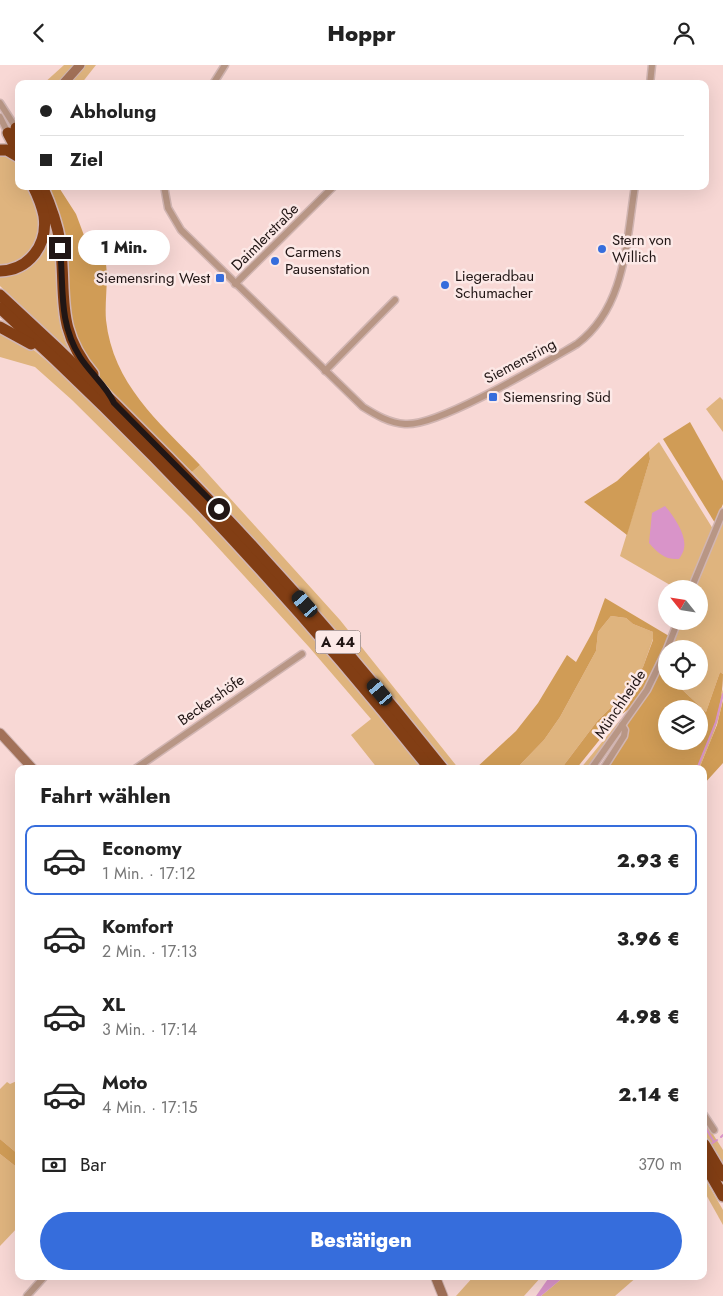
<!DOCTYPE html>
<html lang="de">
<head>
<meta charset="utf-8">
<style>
	body { margin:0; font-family:Jost,sans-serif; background:#f6f6f6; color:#222; height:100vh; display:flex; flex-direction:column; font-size:19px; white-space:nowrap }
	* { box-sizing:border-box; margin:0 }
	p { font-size:16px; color:#767676 }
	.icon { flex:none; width:28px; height:28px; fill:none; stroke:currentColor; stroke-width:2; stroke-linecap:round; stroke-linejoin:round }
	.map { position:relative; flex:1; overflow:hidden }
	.panel { position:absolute; left:15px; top:700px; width:692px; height:515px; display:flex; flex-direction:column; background:#fff; border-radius:10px; box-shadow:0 5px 20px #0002 }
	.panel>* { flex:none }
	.banner { position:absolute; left:15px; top:15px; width:694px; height:110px; border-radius:10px; box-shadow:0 5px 20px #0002; display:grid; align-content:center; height:110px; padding:0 25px; background:#fff }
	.needle { width:32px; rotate:300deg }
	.fabs { position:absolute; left:658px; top:515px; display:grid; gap:10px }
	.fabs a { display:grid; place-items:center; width:50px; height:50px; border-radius:50%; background:#fff; box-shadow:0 5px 20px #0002; font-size:25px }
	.end { position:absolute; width:22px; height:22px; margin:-11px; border:6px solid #211615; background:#fff; box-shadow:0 0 0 2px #fff }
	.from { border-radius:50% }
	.bubble { position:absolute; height:35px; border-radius:18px; background:#fff; box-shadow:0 5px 20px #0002; font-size:16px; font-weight:800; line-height:35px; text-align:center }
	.car { position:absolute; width:15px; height:30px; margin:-15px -8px; border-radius:6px; box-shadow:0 0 4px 1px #0007; background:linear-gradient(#222 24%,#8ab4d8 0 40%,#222 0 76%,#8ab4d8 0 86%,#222 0) }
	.banner b { display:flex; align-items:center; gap:18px; height:48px; font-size:19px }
	.banner b+b { border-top:1px solid #e0e0e0 }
	.banner i { width:12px; height:12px; background:#222 }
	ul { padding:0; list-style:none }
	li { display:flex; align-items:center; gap:15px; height:70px; margin:0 10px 8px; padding:0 15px; border:2px solid transparent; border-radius:10px }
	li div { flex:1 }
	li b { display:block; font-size:19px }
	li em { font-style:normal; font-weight:800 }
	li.active { border-color:#366ddc }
	li>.icon { width:45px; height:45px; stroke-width:1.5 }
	h2 { padding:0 25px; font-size:22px; line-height:60px }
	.pay { display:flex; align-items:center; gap:12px; height:55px; padding:0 25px; font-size:19px }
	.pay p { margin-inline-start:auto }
	.button { display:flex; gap:10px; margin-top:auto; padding:10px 25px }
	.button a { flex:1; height:58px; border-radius:30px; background:#366ddc; color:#fff; font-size:20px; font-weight:800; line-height:58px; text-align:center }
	header { display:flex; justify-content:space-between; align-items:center; height:65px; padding:0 25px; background:#fff; font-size:22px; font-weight:800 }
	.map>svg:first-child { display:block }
</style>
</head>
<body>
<header><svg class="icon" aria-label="back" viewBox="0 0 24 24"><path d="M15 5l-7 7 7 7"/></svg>Hoppr<svg class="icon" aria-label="person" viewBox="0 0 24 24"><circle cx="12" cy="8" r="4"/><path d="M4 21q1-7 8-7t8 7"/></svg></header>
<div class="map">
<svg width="723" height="1231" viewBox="0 0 723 1231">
	<rect width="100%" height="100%" fill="#f8d8d5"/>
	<g fill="#dfb47e">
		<polygon points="64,0 74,0 57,19 43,19"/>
		<polygon points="85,0 96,0 81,19 70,19"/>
		<path d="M0,87L19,97V121H30C43,160 49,191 0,202Z"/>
		<polygon points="50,148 76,292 0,221 0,208 24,201"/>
		<path d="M0,266L28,280L54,302C185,428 309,561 422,704H378L351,670L371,654L309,582L191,453L72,335L35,302L0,292Z"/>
		<polygon points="720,332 723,335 723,367 706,344"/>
		<polygon points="659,377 713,464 688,524 677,524 620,491 650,394 649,386"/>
		<path d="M200,400L340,555L459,704H451C368,601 283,503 192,407Z"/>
		<polygon points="723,452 723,609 720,607 706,647 673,616 699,616 699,584 669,584 680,556 699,556 699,524 694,524"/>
		<polygon points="611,551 626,553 633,559 653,567 653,574 643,602 627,627 598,655 561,704 516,704 544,675 560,652 596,586 598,567"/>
		<path d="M723,624C723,650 711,674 701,699L699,704H696Z"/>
		<polygon points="621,654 623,656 589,704 580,704"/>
		<polygon points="19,1015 19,1090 0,1074 0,1024 7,1017 10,1019"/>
		<polygon points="704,1055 723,1085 723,1099 704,1069"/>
		<polygon points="0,1089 19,1104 19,1161 0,1181"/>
		<polygon points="704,1112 723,1145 723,1160 704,1126"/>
		<polygon points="474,1211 542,1211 524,1231 456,1231"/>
		<polygon points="565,1211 638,1211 615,1231 541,1231"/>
	</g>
	<g fill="#d09c56" fill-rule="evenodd">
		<path d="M47,121H58L76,149L85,173L91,180L100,179C112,202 104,230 106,255C113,319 158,356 200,400L192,407C154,368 92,317 72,266Z"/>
		<polygon points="690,357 723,416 723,439 715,458 663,374"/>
		<polygon points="649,386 650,394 627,470 584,437 617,416"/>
		<polygon points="605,533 669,571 651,615 630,643 618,652 576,704 561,704 598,655 627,627 643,602 653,575 653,567 633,559 626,553 611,551 598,567 596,586 560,652 544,675 516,704 475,704 516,666 538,638 567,590 576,597 593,566"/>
		<path d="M661,604L666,609V616H673L706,647L720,607L723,609C723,640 711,676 696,704H605L627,664L626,658L654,618ZM666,644H699V676H666Z"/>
		<polygon points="723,635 723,698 704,719 704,704 699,704 717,660"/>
		<polygon points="0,1074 19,1090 19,1104 0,1089"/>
	</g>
	<g fill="#d994c9">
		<path d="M665,441C673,450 687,470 684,483C684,486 681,491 679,494C665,495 658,488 649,478L652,448Z"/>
		<polygon points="565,1211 541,1231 536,1231 550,1211"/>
	</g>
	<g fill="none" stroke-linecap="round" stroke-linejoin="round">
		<g stroke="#d994c9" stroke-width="2">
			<polyline points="697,704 716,657 723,629"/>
			<polyline points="704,1060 714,1077"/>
			<polyline points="721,1072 723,1070"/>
			<polyline points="711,1079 717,1075"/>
		</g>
		<g stroke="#d1b5b2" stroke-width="9">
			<g id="street">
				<polyline points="213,19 225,0"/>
				<polyline points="650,19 652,0"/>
				<polyline points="0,38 16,63"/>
				<polyline points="0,52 8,68"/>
				<path d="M164,121L168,143L181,165L363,342C376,350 389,358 405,359C438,362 544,298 577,279C626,242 626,177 635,121"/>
				<polyline points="235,219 334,121"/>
				<polyline points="325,306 395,235"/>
				<polyline points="691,524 723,447"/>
				<polyline points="667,584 678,556"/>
				<polyline points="135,704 302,589"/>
				<polyline points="591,704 647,625 666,586"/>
				<polyline points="603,704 624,671 625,665 622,660"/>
				<polyline points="704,1050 714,1065"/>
				<polyline points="27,1231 45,1211"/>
			</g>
		</g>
		<g stroke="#d1b5b2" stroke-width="11">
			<g id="secondary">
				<polyline points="63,19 80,0"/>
				<polyline points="0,668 33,704"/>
				<polyline points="435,1211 443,1231"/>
			</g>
		</g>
		<g stroke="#d1b5b2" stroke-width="14">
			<g id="highway">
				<polyline points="16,63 19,68"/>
				<polyline points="8,68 19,89"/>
				<polyline points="0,85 7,85 19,92"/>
				<path d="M42,121C50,139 57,157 60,177C67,229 54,263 93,309"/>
				<path d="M0,206C29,205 48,180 44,151C42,141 38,131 33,121"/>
				<path d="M0,230C160,376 308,534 443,704"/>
				<path d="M0,243C155,385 299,539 430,704"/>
				<polyline points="0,262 31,279"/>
				<polyline points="704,1079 723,1111"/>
				<polyline points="704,1098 723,1131"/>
			</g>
		</g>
		<use href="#street" stroke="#b89685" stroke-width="6"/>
		<use href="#secondary" stroke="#a27158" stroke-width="9"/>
		<use href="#highway" stroke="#823e14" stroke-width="11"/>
	</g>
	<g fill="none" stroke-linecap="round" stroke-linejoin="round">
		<path stroke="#211615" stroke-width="6" d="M60,183C64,222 58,257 80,292C90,308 106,320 114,338L219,444"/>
	</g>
	<g fill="#366ddc" stroke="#fce9e7" stroke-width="2">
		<circle cx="602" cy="184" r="5"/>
		<circle cx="275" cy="196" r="5"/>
		<rect x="215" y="208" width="10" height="10" rx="2.5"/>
		<circle cx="445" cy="220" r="5"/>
		<rect x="488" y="327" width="10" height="10" rx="2.5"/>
	</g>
	<g text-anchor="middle" stroke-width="5" stroke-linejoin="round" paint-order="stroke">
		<rect fill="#fce9e7" stroke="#635554" stroke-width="1" x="315.5" y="565.5" width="45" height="23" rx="4"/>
		<g font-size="14" font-weight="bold" fill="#211615">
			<text x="338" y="582">A 44</text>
		</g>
		<g font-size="15" fill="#211615" stroke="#fce9e7">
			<text transform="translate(265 172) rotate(-45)" y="5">Daimlerstraße</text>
			<text transform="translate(520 296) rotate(-28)" y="5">Siemensring</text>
			<text transform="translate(211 635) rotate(-35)" y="5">Beckershöfe</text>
			<text transform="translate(620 639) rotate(-56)" y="5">Münchheide</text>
		</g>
		<g font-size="15" fill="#211615" stroke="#fce9e7" text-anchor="start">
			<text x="612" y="180">Stern von<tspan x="612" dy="17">Willich</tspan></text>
			<text x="285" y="192">Carmens<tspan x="285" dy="17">Pausenstation</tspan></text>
			<text x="455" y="216">Liegeradbau<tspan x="455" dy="17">Schumacher</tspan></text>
			<text x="210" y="218" text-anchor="end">Siemensring West</text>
			<text x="503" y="337">Siemensring Süd</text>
		</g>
	</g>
</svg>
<div class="fabs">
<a><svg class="needle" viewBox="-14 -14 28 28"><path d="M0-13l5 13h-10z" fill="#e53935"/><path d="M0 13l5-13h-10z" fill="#767676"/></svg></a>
<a><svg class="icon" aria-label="locate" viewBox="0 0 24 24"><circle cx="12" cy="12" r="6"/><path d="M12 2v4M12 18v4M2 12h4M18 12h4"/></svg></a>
<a><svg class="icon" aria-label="layers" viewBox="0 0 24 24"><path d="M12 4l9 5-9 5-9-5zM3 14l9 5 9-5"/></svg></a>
</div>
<i class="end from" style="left:219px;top:444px"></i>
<i class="end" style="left:60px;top:183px"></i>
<div class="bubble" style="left:78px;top:165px;width:92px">1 Min.</div>
<i class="car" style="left:305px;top:539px;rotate:319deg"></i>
<i class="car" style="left:380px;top:627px;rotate:320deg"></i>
<div class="banner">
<b><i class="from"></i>Abholung</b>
<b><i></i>Ziel</b>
</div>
<section class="panel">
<h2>Fahrt wählen</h2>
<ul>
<li class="active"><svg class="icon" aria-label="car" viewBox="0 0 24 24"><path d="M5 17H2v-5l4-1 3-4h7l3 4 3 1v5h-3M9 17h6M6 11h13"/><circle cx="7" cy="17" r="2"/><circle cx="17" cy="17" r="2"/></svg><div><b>Economy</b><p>1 Min. · 17:12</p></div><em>2.93 €</em></li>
<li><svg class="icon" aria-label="car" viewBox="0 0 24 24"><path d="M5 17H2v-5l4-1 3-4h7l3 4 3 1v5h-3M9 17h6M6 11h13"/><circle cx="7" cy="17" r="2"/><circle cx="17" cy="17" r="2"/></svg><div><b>Komfort</b><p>2 Min. · 17:13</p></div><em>3.96 €</em></li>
<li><svg class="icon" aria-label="car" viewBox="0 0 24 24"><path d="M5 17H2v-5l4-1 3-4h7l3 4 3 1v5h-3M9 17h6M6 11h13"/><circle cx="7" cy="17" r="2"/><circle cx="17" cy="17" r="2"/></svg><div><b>XL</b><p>3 Min. · 17:14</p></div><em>4.98 €</em></li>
<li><svg class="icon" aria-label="car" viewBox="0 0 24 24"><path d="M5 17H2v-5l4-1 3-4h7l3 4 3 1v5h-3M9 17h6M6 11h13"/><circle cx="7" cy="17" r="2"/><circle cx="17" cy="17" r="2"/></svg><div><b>Moto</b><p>4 Min. · 17:15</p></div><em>2.14 €</em></li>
</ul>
<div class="pay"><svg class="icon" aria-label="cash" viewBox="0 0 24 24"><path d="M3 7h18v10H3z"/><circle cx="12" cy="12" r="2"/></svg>Bar<p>370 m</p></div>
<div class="button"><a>Bestätigen</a></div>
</section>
</div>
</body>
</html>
